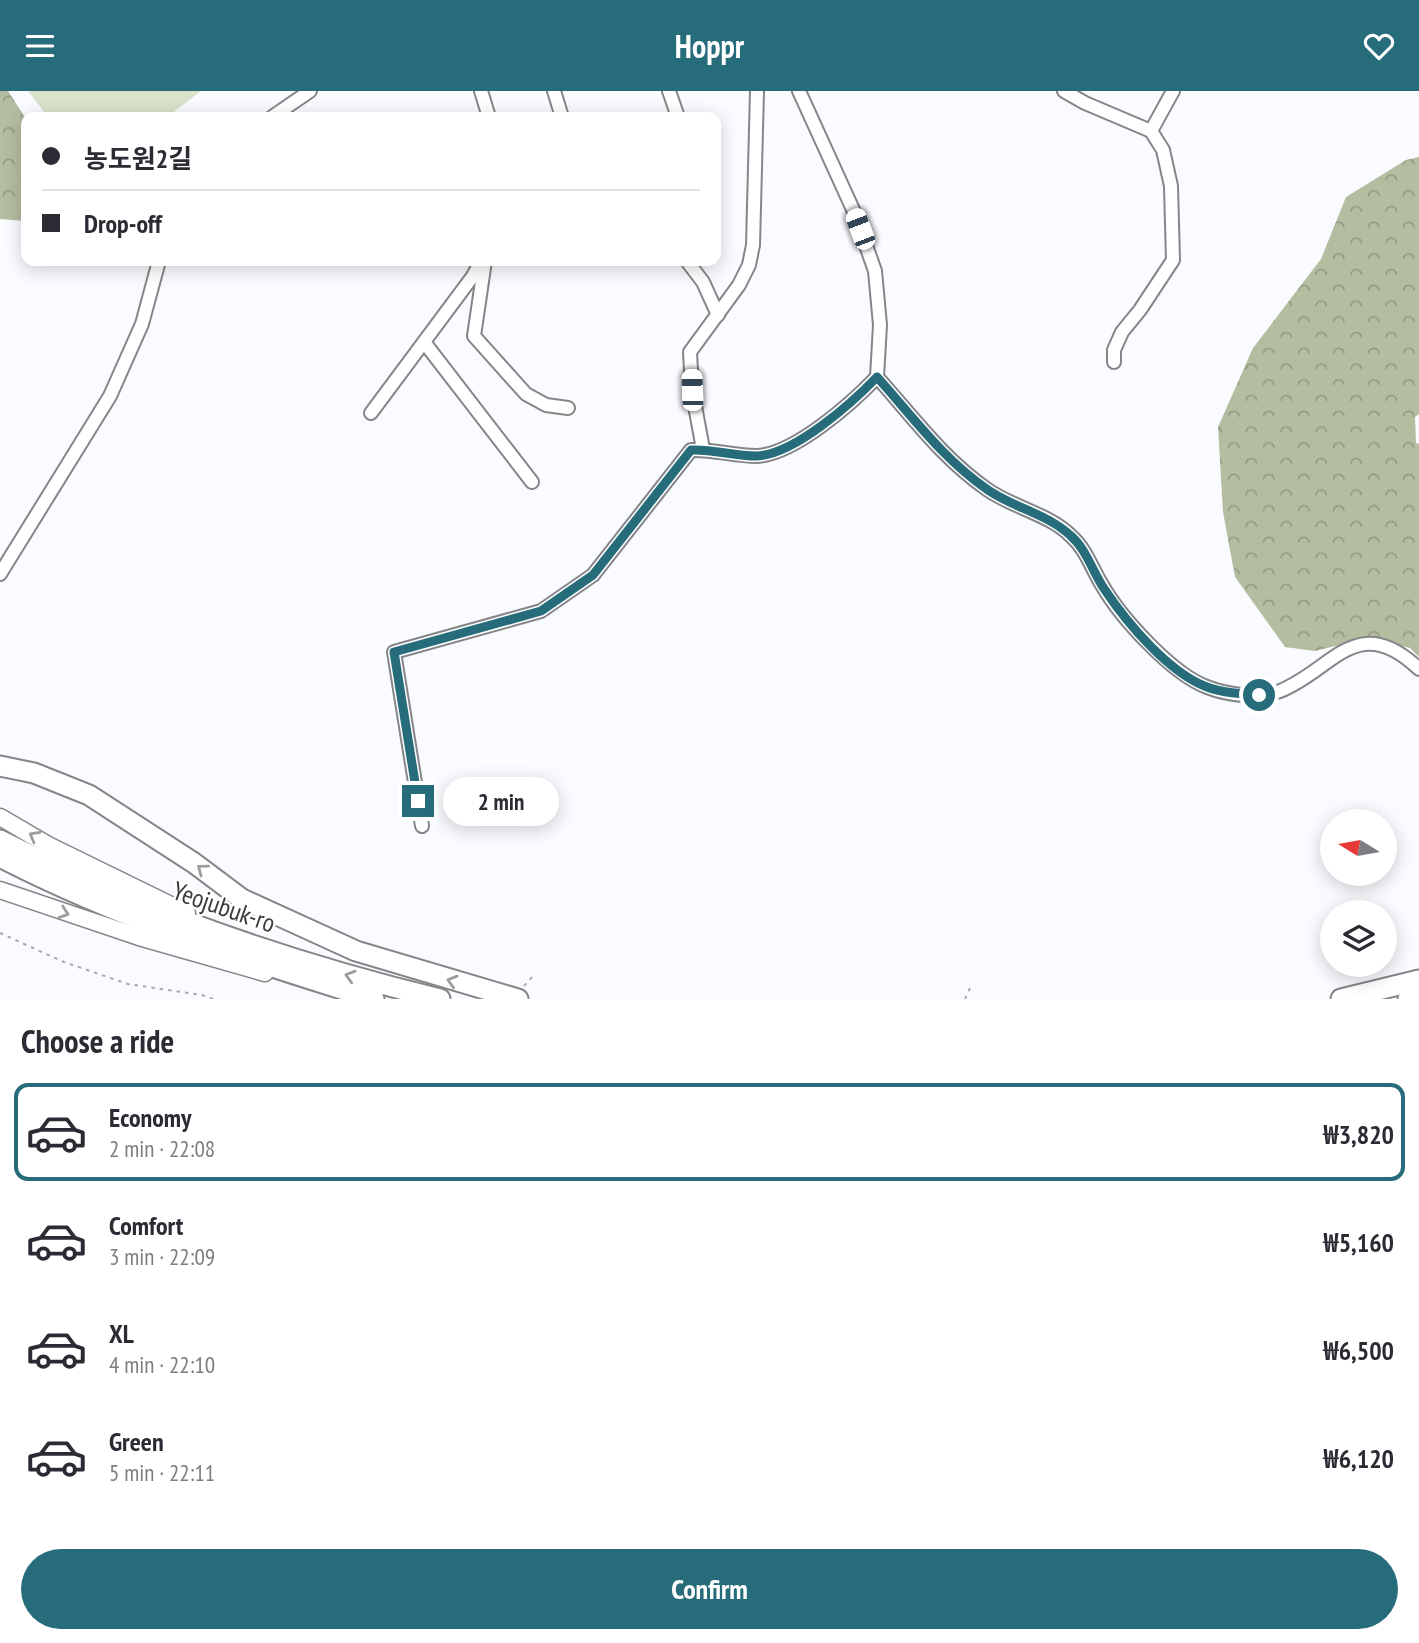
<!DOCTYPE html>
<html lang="en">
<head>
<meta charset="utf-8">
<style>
	body { margin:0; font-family:"PT Sans Narrow","Noto Sans KR",sans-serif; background:#f7f7f7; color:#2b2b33; height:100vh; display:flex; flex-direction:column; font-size:26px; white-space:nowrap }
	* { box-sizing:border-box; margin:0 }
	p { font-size:23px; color:#7c7c81 }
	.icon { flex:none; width:38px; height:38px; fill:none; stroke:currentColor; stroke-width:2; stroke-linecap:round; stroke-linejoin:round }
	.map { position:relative; height:908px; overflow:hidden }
	.sheet { display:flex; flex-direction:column; background:#fff; flex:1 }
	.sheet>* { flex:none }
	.guide { position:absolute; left:21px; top:21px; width:700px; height:154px; border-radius:14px; box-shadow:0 4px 18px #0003; display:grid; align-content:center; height:154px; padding:0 21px; background:#fff }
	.needle { width:46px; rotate:281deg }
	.buttons { position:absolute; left:1320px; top:718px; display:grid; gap:14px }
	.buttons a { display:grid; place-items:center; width:77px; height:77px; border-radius:50%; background:#fff; box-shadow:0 4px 18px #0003; font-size:35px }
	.end { position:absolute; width:32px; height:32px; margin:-16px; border:9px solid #266c7b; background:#fff; box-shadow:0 0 0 4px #fff }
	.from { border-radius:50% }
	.bubble { position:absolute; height:49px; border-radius:24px; background:#fff; box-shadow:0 4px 18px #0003; font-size:23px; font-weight:700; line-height:49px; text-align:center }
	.car { position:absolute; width:21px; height:42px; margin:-21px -10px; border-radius:9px; box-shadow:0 0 5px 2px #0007; background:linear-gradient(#fff 24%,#345 0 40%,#fff 0 76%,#345 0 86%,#fff 0) }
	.guide b { display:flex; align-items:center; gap:24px; height:66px; font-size:26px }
	.guide b+b { border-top:2px solid #e1e1e2 }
	.guide i { width:18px; height:18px; background:#2b2b33 }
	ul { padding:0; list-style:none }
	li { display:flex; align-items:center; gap:21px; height:98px; margin:0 14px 10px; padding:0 7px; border:4px solid transparent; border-radius:14px }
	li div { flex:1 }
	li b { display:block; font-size:26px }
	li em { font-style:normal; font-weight:700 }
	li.active { border-color:#266c7b }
	li>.icon { width:63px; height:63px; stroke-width:1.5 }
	h2 { padding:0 21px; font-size:32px; line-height:84px }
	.button { display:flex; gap:14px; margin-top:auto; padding:14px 21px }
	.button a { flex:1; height:80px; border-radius:42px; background:#266c7b; color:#fff; font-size:28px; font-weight:700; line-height:80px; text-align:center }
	header { display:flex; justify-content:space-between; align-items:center; height:91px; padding:0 21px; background:#266c7b; color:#fff; font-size:32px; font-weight:700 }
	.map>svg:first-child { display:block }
</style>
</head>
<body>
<header><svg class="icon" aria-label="menu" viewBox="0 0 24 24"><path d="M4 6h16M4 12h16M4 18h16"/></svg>Hoppr<svg class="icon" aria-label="heart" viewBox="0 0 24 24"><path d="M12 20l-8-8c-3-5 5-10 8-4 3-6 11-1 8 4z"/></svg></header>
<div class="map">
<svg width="1419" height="908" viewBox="0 0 1419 908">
	<defs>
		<pattern id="forest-crowns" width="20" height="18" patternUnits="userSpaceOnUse" patternTransform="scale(1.75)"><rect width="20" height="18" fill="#b5bda0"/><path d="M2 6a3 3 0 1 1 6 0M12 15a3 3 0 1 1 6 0" fill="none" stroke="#949b84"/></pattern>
	</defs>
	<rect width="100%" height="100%" fill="#f9fbff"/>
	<g fill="url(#forest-crowns)">
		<polygon points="0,0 8,0 26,28 26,130 0,128"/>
		<polygon points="1419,66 1419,323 1415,326 1416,352 1419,353 1419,566 1410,557 1368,547 1315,560 1285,556 1235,486 1223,421 1218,336 1253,257 1321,168 1346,106 1406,69"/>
	</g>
	<polygon fill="#dbe2cb" points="28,0 201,0 167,26 48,26"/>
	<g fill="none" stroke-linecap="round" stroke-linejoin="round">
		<g stroke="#85868a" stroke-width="16">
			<g id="minor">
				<polyline points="481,0 489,26"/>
				<polyline points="554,0 562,26"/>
				<polyline points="669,0 678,26"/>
				<path d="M799,0L855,123L875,180L880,234L877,286C913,326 943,368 988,399C1014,417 1049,423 1071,445C1086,458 1092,478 1102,494C1121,527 1172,583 1207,596C1227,604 1259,608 1280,600C1333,579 1357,519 1419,578"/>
				<polyline points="1064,0 1085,12 1151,40 1163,59 1171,95 1173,169 1140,219 1122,241 1114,259 1114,271"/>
				<polyline points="272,26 310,0"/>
				<polyline points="1151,40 1173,0"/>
				<polyline points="485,170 474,245 526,303 546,314 568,317"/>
				<polyline points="687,170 703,191 718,224"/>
				<polyline points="424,251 532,391"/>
				<polyline points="371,322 473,185 481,170"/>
				<polyline points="703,358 692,299 690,261 739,194 749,174 753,154 757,0"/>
				<polyline points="0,483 110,305 142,233 159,170"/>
				<path d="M422,735L394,561L541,520L593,484L691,359C713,358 734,365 756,365C794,364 852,312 877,286"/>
			</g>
		</g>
		<g stroke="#85868a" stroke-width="19">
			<g id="major">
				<polyline points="0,726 48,754 187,822"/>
				<polyline points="0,799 139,846 265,882"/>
			</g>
		</g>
		<g stroke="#85868a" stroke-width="23">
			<g id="highway">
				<polyline points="0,675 34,682 89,704 194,772 242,808 356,860 518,908"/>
				<path d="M0,749C140,820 288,871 440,908"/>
				<path d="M0,766C119,827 246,869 374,908"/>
				<polyline points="1341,908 1419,889"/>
				<polyline points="1408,908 1419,905"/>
			</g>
		</g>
		<g stroke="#a7a9ab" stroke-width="2" stroke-dasharray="3.5 5" stroke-linecap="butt">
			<polyline points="0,842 64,871 128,893 202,904 213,908"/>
			<polyline points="524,895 533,885"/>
			<polyline points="965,908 970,897"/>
		</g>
		<use href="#minor" stroke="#fff" stroke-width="12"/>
		<use href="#major" stroke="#fff" stroke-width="16"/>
		<use href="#highway" stroke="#fff" stroke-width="19"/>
	</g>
	<defs><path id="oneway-chevron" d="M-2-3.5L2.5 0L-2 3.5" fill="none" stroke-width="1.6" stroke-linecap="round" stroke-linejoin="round" transform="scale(1.75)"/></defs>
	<g stroke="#9c9d9e">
		<use href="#oneway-chevron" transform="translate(34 745) rotate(-150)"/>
		<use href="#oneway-chevron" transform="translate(202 778) rotate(-143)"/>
		<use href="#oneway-chevron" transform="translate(64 822) rotate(19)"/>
		<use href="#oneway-chevron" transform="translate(350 885) rotate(-164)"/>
		<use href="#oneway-chevron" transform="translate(452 890) rotate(-163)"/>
	</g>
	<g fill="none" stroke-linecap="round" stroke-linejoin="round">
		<path stroke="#266c7b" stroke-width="9" d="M418,710L394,561L541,520L593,484L691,359C713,358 734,365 756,365C794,364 852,312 877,286C913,326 943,368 988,399C1014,417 1048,423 1071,445C1087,459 1093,482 1105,499C1127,532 1169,582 1207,596C1223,602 1242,603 1259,604"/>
	</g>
	<g text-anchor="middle" stroke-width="5" stroke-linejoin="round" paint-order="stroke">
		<g font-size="26" fill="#3a3b3c" stroke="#fff">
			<text transform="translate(224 816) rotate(19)" y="9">Yeojubuk-ro</text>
		</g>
	</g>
</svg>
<div class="buttons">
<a><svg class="needle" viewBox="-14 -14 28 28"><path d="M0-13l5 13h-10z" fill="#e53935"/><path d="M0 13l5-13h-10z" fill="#7c7c81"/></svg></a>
<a><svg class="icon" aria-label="layers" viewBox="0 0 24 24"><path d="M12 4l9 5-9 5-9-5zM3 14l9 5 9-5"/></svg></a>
</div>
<i class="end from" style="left:1259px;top:604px"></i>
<i class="end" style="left:418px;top:710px"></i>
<div class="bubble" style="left:443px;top:686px;width:116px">2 min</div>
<i class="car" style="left:860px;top:138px;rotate:339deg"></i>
<i class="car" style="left:692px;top:299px;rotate:358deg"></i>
<div class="guide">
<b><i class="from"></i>농도원2길</b>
<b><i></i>Drop-off</b>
</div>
</div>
<section class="sheet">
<h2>Choose a ride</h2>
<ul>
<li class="active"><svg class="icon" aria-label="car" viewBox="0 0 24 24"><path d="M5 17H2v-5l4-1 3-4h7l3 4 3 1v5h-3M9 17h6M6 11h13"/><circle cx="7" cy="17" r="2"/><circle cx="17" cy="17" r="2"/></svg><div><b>Economy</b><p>2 min · 22:08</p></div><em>₩3,820</em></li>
<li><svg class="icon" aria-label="car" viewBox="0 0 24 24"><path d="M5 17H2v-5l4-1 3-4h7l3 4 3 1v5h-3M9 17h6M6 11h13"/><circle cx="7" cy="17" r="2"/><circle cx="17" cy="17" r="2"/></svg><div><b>Comfort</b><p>3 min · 22:09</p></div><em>₩5,160</em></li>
<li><svg class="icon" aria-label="car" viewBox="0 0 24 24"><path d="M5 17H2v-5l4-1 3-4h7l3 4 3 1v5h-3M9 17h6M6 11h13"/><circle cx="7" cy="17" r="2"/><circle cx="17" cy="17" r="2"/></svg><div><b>XL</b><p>4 min · 22:10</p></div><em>₩6,500</em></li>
<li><svg class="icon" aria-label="car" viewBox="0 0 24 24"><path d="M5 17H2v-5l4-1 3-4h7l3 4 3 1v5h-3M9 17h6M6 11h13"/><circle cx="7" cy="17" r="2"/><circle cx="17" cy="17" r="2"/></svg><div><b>Green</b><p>5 min · 22:11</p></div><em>₩6,120</em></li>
</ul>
<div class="button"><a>Confirm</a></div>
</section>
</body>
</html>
